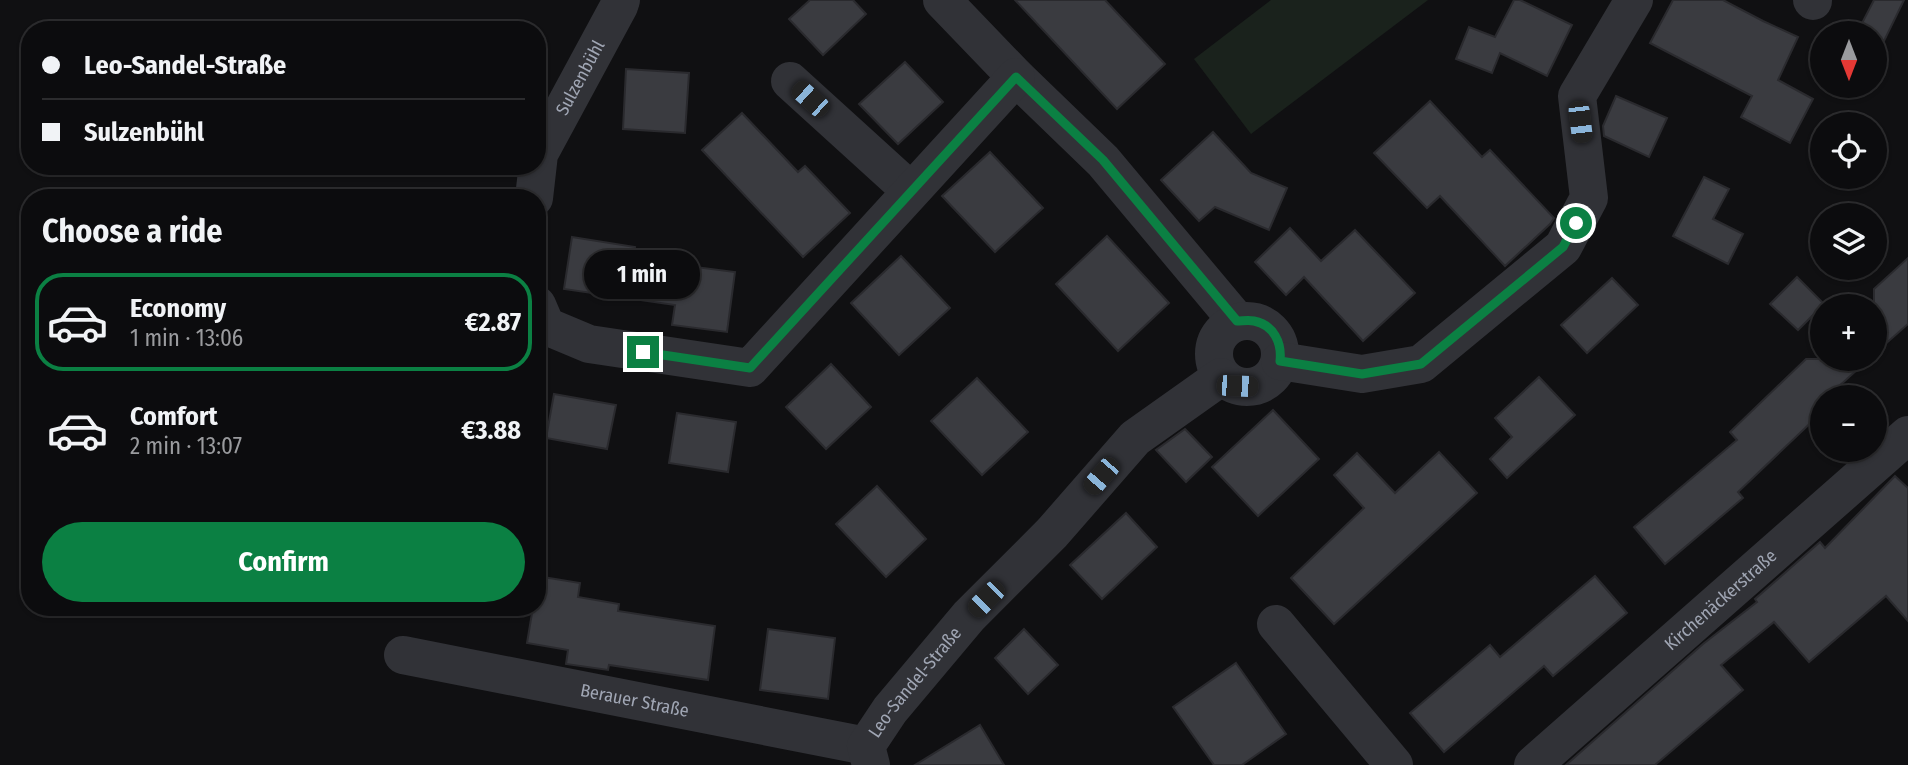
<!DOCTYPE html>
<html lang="en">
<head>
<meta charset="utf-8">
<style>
	body { margin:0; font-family:"Fira Sans Condensed",sans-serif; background:#1a1a1c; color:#f1f3f6; height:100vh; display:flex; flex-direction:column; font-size:26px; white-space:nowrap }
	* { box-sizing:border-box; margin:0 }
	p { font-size:23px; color:#9a9b9e }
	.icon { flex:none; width:38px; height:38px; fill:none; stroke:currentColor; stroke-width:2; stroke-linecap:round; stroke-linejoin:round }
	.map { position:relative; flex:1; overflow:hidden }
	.drawer { position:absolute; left:21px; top:189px; width:525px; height:427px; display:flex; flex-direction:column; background:#0c0c0e; border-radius:28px; box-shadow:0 2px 5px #0004,0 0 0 2px #2c2c2e }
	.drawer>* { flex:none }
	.guide { position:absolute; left:21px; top:21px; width:525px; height:154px; border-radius:28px; box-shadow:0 2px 5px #0004,0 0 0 2px #2c2c2e; display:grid; align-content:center; height:154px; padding:0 21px; background:#0c0c0e }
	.needle { width:46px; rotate:180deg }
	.fabs { position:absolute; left:1810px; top:21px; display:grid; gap:14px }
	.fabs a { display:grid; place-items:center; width:77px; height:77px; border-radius:50%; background:#0c0c0e; box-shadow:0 2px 5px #0004,0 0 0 2px #2c2c2e; font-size:35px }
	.end { position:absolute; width:32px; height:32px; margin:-16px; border:9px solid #0b8043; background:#fff; box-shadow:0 0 0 4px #fff }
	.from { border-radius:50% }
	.bubble { position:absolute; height:49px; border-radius:24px; background:#0c0c0e; box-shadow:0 2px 5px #0004,0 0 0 2px #2c2c2e; font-size:23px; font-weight:700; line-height:49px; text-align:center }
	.car { position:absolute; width:21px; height:42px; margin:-21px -10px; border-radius:9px; box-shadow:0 0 5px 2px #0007; background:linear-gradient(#222 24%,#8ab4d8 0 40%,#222 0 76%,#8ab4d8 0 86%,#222 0) }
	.guide b { display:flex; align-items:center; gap:24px; height:66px; font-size:26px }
	.guide b+b { border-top:2px solid #2c2c2e }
	.guide i { width:18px; height:18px; background:#f1f3f6 }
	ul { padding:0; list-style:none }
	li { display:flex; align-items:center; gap:21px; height:98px; margin:0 14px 10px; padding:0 7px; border:4px solid transparent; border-radius:28px }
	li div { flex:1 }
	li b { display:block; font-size:26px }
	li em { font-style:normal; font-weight:700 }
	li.active { border-color:#0b8043 }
	li>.icon { width:63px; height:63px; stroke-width:1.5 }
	h2 { padding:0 21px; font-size:32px; line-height:84px }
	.cta { display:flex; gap:14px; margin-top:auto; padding:14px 21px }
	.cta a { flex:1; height:80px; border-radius:42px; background:#0b8043; color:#fff; font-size:28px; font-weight:700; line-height:80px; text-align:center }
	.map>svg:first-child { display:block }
</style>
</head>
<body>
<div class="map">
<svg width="1908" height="765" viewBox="0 0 1908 765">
	<rect width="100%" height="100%" fill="#101012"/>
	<polygon fill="#1a221c" points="1271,0 1428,0 1251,134 1194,59"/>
	<g fill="#3a3b40" stroke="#2a2a2e" stroke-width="2">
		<polygon points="810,0 853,0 866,14 823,55 789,19"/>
		<polygon points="1015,0 1105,0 1165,64 1117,109"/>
		<polygon points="1514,0 1520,0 1572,25 1547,76 1500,53 1492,73 1456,59 1469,27 1495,37"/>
		<polygon points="1673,0 1723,0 1763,21 1798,37 1778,80 1813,99 1790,143 1741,117 1752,96 1650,43"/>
		<polygon points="1874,0 1904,0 1884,41 1874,36 1874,33 1868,33 1859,29"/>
		<polygon points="905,62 943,102 898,144 859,104"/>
		<polygon points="626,69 689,73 685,133 623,129"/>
		<polygon points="1616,96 1667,118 1649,157 1604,136 1603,126"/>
		<polygon points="1430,101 1482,157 1490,150 1554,218 1550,224 1505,266 1440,196 1427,208 1374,153"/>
		<polygon points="742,113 798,172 805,166 850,213 803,257 702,150"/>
		<polygon points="1213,132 1251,173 1287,188 1269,230 1215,207 1199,221 1161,180"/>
		<polygon points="990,152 1043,208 995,252 942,196"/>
		<polygon points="1704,177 1729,189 1713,219 1743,234 1728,264 1673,236"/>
		<polygon points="1290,228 1321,261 1355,230 1415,293 1363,341 1304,277 1286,295 1255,262"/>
		<polygon points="1107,236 1169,303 1118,351 1056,284"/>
		<polygon points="572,237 635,247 633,259 735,272 727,332 672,325 675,305 564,289"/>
		<polygon points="901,256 950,308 899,355 851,303"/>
		<polygon points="1908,258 1908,324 1874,354 1874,289"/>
		<polygon points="1797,277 1824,304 1798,330 1770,304"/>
		<polygon points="1612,278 1638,305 1587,353 1561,325"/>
		<polygon points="1806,359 1869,359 1827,397 1822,397 1822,412 1738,492 1743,498 1665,564 1634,527 1737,440 1730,432"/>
		<polygon points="831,364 871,407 826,449 786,407"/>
		<polygon points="1539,377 1575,415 1507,478 1490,459 1512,437 1495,418"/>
		<polygon points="977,378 1028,432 982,475 931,421"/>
		<polygon points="554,394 616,405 607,449 546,438"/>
		<polygon points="1273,410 1319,459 1258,516 1212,467"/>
		<polygon points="677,413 736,422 728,472 669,463"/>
		<polygon points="1185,429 1212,457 1186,482 1156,450"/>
		<polygon points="1439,452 1477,493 1334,624 1291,578 1364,508 1334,475 1357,453 1395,493"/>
		<polygon points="1895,476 1908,488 1908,621 1886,596 1809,662 1774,622 1721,665 1743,690 1655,765 1566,765 1703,644 1757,602 1755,599 1820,542 1825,548"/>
		<polygon points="877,486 926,539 886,577 836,524"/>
		<polygon points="1126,513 1157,547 1102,599 1070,565"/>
		<polygon points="537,576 580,583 578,597 619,604 618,611 715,626 708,680 609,665 608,670 566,664 568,650 527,643 533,607 537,607"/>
		<polygon points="1595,576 1627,613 1553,676 1544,666 1444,752 1410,713 1490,645 1500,657"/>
		<polygon points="768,629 835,638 828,699 760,690"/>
		<polygon points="1024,629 1058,665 1028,694 995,658"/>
		<polygon points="1236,663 1286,734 1242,765 1214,765 1173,707"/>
		<polygon points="980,725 1004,765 915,765"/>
	</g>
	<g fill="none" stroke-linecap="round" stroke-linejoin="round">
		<g stroke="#313237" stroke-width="38">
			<polyline points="942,0 1016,77 1103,161 1237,321"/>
			<polyline points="1812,0 1813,1"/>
			<polyline points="790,81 911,191"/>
			<path id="s1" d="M534,198L539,154L619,6L621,0"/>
			<polyline points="537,305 546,326 589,344 750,368 1016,77"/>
			<circle cx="1247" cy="354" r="33"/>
			<polyline points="1280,361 1362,374 1421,364 1563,247 1589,198 1577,96 1634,0"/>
			<polyline points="1276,624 1394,765"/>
			<path id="s2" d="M403,655L866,746"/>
			<path id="s3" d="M871,765L866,746L890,710L969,616L1052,533L1135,438L1221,377"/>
			<path id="s4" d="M1533,765L1908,435"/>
		</g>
	</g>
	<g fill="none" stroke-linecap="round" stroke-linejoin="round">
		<path stroke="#0b8043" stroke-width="9" d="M643,352L750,368L1016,77L1103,160L1237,321C1242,321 1249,320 1254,321C1274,325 1282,343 1280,361L1362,374L1421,364L1563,247L1576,223"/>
	</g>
	<g text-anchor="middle" stroke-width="5" stroke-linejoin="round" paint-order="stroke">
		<g font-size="18" fill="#a0a6b4" stroke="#0c0b0d">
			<text dy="6" stroke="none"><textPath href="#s1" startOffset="131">Sulzenbühl</textPath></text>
			<text dy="6" stroke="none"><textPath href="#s4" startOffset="250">Kirchenäckerstraße</textPath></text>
			<text dy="6" stroke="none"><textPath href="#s3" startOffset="100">Leo-Sandel-Straße</textPath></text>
			<text dy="6" stroke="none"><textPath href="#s2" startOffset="236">Berauer Straße</textPath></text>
		</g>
	</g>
</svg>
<div class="fabs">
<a><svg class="needle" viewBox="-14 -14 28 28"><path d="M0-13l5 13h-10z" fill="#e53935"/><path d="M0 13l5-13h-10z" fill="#9a9b9e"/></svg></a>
<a><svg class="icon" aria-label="locate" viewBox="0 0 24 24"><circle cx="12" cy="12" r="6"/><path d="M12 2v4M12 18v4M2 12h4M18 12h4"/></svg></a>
<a><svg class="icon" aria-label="layers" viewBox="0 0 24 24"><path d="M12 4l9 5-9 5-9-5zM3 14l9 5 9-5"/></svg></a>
<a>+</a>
<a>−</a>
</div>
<i class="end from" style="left:1576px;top:223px"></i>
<i class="end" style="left:643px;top:352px"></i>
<div class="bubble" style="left:584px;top:250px;width:116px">1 min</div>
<i class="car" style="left:810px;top:99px;rotate:312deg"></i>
<i class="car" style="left:1580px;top:122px;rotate:173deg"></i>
<i class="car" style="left:1237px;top:386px;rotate:92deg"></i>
<i class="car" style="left:1101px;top:476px;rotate:221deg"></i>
<i class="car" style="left:986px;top:599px;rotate:225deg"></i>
<div class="guide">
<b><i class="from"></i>Leo-Sandel-Straße</b>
<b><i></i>Sulzenbühl</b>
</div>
<section class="drawer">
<h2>Choose a ride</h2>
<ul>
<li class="active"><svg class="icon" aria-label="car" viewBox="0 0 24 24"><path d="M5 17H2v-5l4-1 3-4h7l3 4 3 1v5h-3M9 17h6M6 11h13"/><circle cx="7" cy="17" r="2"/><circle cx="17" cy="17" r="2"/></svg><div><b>Economy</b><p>1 min · 13:06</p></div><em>€2.87</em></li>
<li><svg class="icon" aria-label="car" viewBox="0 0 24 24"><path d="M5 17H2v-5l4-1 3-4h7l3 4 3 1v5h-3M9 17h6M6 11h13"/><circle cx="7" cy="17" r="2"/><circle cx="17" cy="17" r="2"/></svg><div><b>Comfort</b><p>2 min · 13:07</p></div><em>€3.88</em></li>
</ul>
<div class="cta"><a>Confirm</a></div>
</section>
</div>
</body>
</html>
